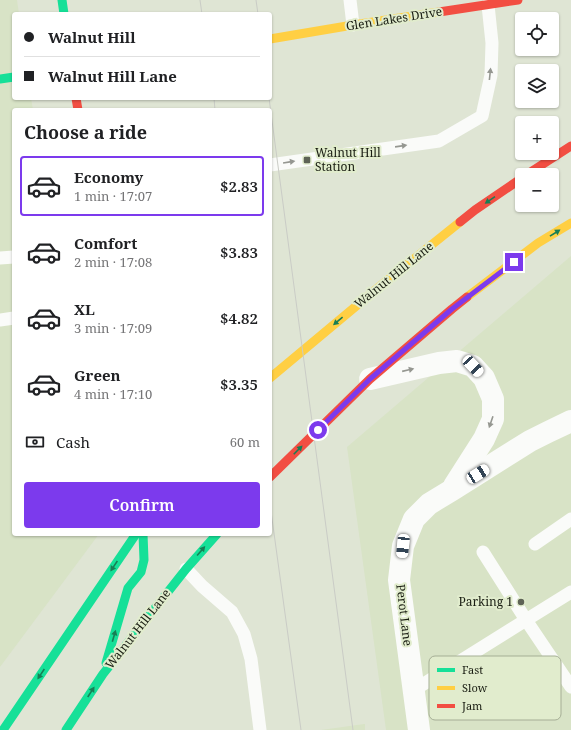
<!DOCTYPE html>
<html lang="en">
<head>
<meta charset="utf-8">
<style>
	body { margin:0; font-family:"Noto Serif",serif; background:#f6f6f6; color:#202124; height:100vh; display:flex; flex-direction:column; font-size:15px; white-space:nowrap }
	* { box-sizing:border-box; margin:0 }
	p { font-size:13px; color:#757577 }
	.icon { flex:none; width:22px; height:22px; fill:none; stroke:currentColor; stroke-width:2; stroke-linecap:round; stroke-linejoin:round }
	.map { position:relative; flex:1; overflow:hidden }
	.details { position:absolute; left:12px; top:108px; width:260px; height:428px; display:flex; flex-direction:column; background:#fff; border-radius:4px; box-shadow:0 1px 3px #0004 }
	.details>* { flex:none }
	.hud { position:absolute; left:12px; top:12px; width:260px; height:88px; border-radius:4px; box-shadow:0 1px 3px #0004; display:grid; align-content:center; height:88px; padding:0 12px; background:#fff }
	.fabs { position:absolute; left:515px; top:12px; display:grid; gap:8px }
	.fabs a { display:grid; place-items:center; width:44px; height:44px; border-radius:4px; background:#fff; box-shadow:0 1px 3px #0004; font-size:20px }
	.end { position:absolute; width:18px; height:18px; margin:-9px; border:5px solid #7c3aed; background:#fff; box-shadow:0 0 0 2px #fff }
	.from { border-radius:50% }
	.car { position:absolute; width:12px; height:24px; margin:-12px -6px; border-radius:5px; box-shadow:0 0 3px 1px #0007; background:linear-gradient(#fff 24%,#345 0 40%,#fff 0 76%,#345 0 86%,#fff 0) }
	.hud b { display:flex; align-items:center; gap:14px; height:38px; font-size:15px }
	.hud b+b { border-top:1px solid #e0e0e0 }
	.hud i { width:10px; height:10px; background:#202124 }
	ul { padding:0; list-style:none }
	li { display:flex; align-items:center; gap:12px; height:60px; margin:0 8px 6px; padding:0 4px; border:2px solid transparent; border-radius:4px }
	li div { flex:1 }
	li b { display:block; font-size:15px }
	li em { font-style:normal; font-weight:600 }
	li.on { border-color:#7c3aed }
	li>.icon { width:36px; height:36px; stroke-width:1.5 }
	h2 { padding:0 12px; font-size:18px; line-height:48px }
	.pay { display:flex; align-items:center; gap:10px; height:44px; padding:0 12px; font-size:15px }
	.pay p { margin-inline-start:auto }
	.action { display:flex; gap:8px; margin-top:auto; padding:8px 12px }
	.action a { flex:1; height:46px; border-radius:4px; background:#7c3aed; color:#fff; font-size:16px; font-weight:600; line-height:46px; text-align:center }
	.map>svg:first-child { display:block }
</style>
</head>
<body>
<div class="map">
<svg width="571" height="730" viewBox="0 0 571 730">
	<rect width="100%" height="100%" fill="#dfe5d4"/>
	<g fill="#d8e3c6">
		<polygon points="0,0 17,0 19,14 14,14 14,98 31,98 33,110 14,110 14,314 0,316"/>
		<polygon points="571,256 571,730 386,730 347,447"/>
		<polygon points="14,324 14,534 99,534 0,667 0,325"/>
		<polygon points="365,724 365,730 321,730 364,724"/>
	</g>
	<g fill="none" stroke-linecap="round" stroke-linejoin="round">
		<g stroke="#fafbf9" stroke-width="13">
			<polyline points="350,0 353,25"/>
			<polyline points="270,165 439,141 482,116 491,75 492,43 488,5"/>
			<polyline points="0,258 14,257"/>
			<polyline points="0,320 14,318"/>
			<polyline points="535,544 571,519"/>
			<polyline points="186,569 202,586 232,612 244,634 251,659 260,730"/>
			<polyline points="571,592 526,620 571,687"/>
			<polyline points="414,690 526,620 483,552"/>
		</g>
		<g stroke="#fafbf9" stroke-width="22">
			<polyline points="370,379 439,363 457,361 473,366 484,378 493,399 493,419 484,439 454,486"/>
			<polyline points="419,730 399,580 403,546 414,519 429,504 452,490 530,441 548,432 571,421"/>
		</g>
		<g stroke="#16e098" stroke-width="9">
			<polyline points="62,0 64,14"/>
			<polyline points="0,79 14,77"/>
			<polyline points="106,663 128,588 141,572 144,560 143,534"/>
			<polyline points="3,730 136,534"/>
			<polyline points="66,730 103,674 186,569 217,534"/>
		</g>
		<g stroke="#ffcf43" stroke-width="9">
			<polyline points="270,39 353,25 439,12"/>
			<polyline points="467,297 538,243 571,223"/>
			<polyline points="270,378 379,287 460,222"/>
		</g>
		<g stroke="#f24e42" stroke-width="9">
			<polyline points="439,12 518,0"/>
			<polyline points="76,98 78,110"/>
			<polyline points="526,175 571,146"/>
			<polyline points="460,222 475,210 522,178"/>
			<polyline points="270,477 370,379 452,309 467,297"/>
		</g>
		<g stroke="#caccc6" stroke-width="1">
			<polyline points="200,0 202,14"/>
			<polyline points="256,0 258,14"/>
			<polyline points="214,98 215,110"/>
			<polyline points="269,98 353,730"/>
			<polyline points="270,504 301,730"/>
		</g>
	</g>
	<defs><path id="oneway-solid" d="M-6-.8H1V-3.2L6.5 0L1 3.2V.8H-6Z"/></defs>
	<g fill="#959791">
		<use href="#oneway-solid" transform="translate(490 74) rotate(-84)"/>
		<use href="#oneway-solid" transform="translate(401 146) rotate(-8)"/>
		<use href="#oneway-solid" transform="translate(289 162) rotate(-9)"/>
		<use href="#oneway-solid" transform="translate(408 370) rotate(-13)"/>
		<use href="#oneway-solid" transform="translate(491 422) rotate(109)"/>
	</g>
	<g fill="#187e55">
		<use href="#oneway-solid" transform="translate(490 200) rotate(146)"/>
		<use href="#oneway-solid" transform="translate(555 233) rotate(-32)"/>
		<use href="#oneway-solid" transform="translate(338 321) rotate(140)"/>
		<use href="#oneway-solid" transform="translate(298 450) rotate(-45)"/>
		<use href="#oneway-solid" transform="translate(201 551) rotate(-49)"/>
		<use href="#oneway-solid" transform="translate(114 566) rotate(124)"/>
		<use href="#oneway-solid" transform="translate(114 636) rotate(-74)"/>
		<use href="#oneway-solid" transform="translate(41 674) rotate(124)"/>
		<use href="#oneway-solid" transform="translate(91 692) rotate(-57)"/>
	</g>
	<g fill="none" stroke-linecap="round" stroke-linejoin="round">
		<polyline stroke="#7c3aed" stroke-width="5" points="318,430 370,379 452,309 514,262"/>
	</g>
	<g fill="#5e6356" stroke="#e1eccd" stroke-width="1.5">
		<rect x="303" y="156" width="8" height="8" rx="2"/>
		<circle cx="521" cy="602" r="4"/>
	</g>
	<g text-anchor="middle" stroke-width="4" stroke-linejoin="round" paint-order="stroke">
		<g font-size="12" fill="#191d12" stroke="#e1eccd">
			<text transform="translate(394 19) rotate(-9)" y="4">Glen Lakes Drive</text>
			<text transform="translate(394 275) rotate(-39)" y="4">Walnut Hill Lane</text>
			<text transform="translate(404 615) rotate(83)" y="4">Perot Lane</text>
			<text transform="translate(138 629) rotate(-52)" y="4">Walnut Hill Lane</text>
		</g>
		<g font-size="12" fill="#191d12" stroke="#e1eccd" text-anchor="start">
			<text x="315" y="157">Walnut Hill<tspan x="315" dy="14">Station</tspan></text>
			<text x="513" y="606" text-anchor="end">Parking 1</text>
		</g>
	</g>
	<rect x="429" y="656" width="132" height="64" rx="6" fill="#e1eccd" stroke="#a5ae95" stroke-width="1"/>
	<rect x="437" y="668" width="18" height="4" fill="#16e098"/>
	<rect x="437" y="686" width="18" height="4" fill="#ffcf43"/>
	<rect x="437" y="704" width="18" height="4" fill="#f24e42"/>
	<g font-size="11" fill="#191d12">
		<text x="462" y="674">Fast</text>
		<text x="462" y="692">Slow</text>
		<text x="462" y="710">Jam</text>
	</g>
</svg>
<div class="fabs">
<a><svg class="icon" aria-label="locate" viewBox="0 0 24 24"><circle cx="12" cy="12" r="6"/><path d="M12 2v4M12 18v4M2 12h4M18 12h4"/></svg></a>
<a><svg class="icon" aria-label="layers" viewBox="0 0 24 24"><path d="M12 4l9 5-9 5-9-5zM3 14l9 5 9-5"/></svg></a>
<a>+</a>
<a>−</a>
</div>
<i class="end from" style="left:318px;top:430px"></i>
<i class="end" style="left:514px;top:262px"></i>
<i class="car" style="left:473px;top:366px;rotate:137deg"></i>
<i class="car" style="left:478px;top:474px;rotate:58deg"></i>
<i class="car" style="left:403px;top:546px;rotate:186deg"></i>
<div class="hud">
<b><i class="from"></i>Walnut Hill</b>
<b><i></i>Walnut Hill Lane</b>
</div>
<section class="details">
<h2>Choose a ride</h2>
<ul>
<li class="on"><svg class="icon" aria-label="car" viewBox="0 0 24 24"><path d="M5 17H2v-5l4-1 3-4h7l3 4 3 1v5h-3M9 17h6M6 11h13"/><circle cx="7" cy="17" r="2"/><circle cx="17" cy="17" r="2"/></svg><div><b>Economy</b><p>1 min · 17:07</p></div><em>$2.83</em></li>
<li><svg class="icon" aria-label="car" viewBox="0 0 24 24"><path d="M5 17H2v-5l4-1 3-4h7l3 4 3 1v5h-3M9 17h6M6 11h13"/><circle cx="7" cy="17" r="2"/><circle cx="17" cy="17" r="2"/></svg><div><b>Comfort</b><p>2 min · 17:08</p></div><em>$3.83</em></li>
<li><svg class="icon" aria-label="car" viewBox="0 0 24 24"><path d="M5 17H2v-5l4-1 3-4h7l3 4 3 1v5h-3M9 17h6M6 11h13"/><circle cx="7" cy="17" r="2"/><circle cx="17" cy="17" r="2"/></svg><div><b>XL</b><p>3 min · 17:09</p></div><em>$4.82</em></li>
<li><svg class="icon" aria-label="car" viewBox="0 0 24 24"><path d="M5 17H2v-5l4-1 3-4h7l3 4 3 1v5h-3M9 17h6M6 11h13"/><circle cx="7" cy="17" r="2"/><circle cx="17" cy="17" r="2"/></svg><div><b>Green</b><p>4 min · 17:10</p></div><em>$3.35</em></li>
</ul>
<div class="pay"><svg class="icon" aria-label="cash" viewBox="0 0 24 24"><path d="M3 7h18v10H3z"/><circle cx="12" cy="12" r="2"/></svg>Cash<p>60 m</p></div>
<div class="action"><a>Confirm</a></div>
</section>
</div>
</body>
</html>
